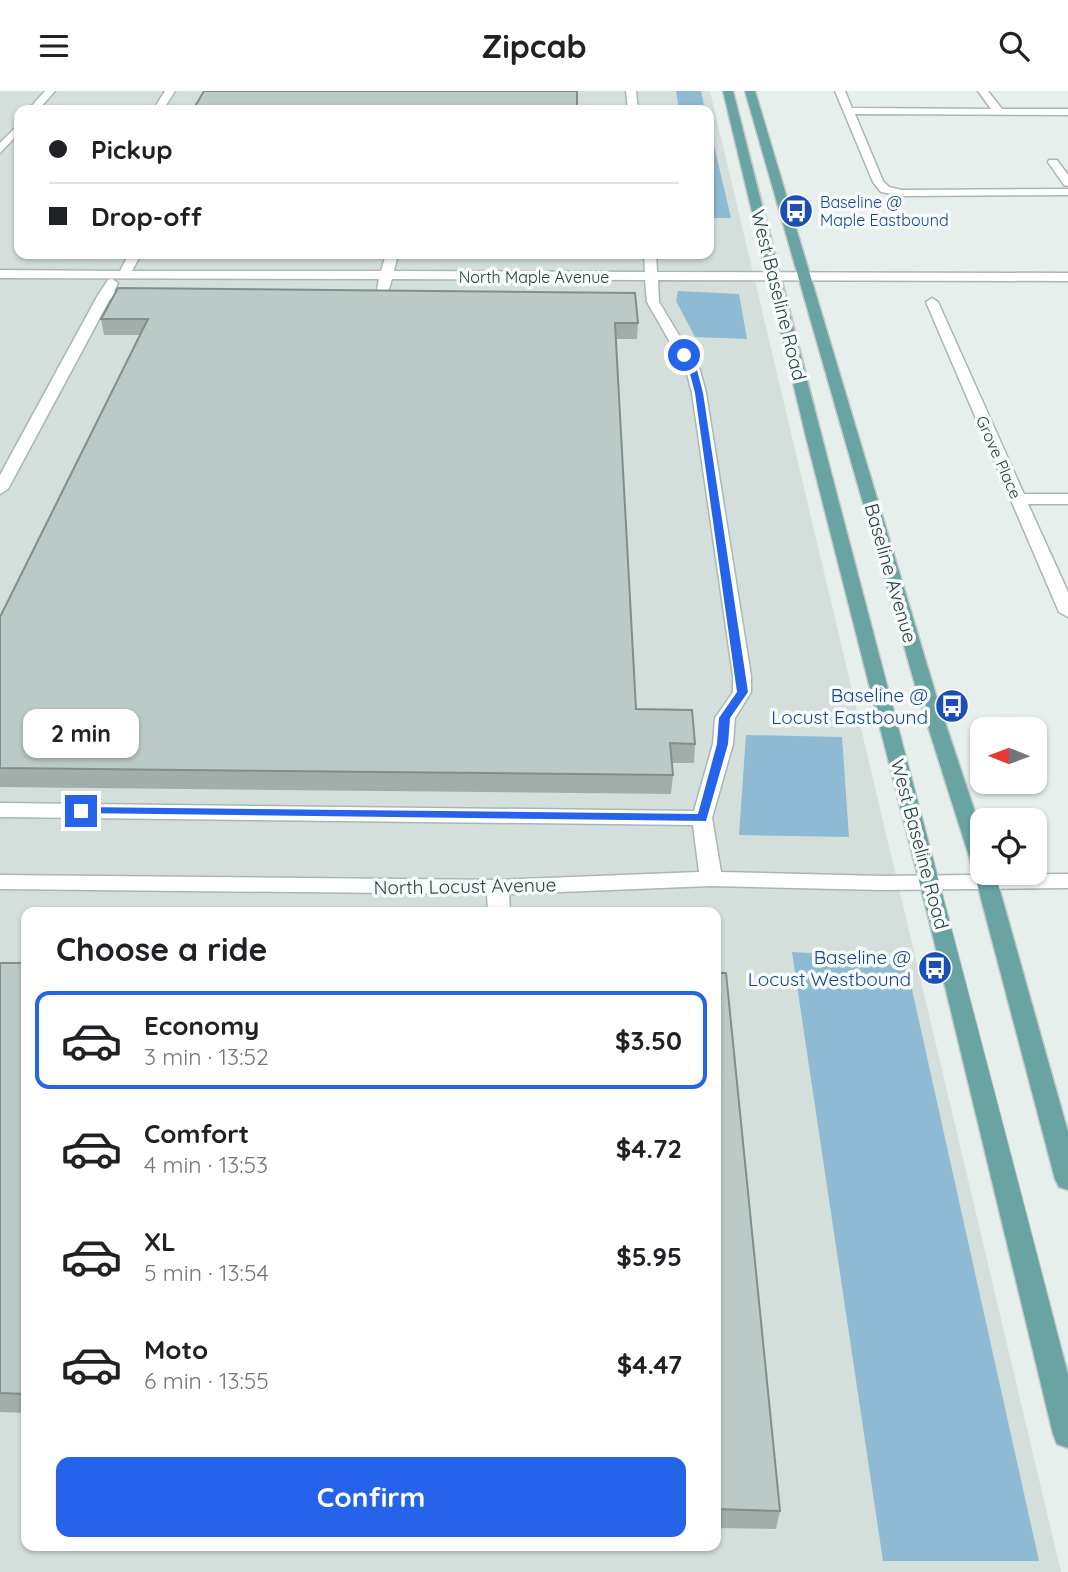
<!DOCTYPE html>
<html lang="en">
<head>
<meta charset="utf-8">
<style>
	body { margin:0; font-family:Quicksand,sans-serif; background:#f2f2f2; color:#202124; height:100vh; display:flex; flex-direction:column; font-size:26px; white-space:nowrap }
	* { box-sizing:border-box; margin:0 }
	p { font-size:23px; color:#757577 }
	.icon { flex:none; width:38px; height:38px; fill:none; stroke:currentColor; stroke-width:2; stroke-linecap:round; stroke-linejoin:round }
	.map { position:relative; flex:1; overflow:hidden }
	.side { position:absolute; left:21px; top:816px; width:700px; height:644px; display:flex; flex-direction:column; background:#fff; border-radius:14px; box-shadow:0 2px 5px #0004 }
	.side>* { flex:none }
	.top-card { position:absolute; left:14px; top:14px; width:700px; height:154px; border-radius:14px; box-shadow:0 2px 5px #0004; display:grid; align-content:center; height:154px; padding:0 35px; background:#fff }
	.needle { width:46px; rotate:271deg }
	.controls { position:absolute; left:970px; top:626px; display:grid; gap:14px }
	.controls a { display:grid; place-items:center; width:77px; height:77px; border-radius:14px; background:#fff; box-shadow:0 2px 5px #0004; font-size:35px }
	.end { position:absolute; width:32px; height:32px; margin:-16px; border:9px solid #2563eb; background:#fff; box-shadow:0 0 0 4px #fff }
	.from { border-radius:50% }
	.bubble { position:absolute; height:49px; border-radius:14px; background:#fff; box-shadow:0 2px 5px #0004; font-size:23px; font-weight:800; line-height:49px; text-align:center }
	.top-card b { display:flex; align-items:center; gap:24px; height:66px; font-size:26px }
	.top-card b+b { border-top:2px solid #e0e0e0 }
	.top-card i { width:18px; height:18px; background:#202124 }
	ul { padding:0; list-style:none }
	li { display:flex; align-items:center; gap:21px; height:98px; margin:0 14px 10px; padding:0 21px; border:4px solid transparent; border-radius:14px }
	li div { flex:1 }
	li b { display:block; font-size:26px }
	li em { font-style:normal; font-weight:800 }
	li.current { border-color:#2563eb }
	li>.icon { width:63px; height:63px; stroke-width:1.5 }
	h2 { padding:0 35px; font-size:32px; line-height:84px }
	.cta { display:flex; gap:14px; margin-top:auto; padding:14px 35px }
	.cta a { flex:1; height:80px; border-radius:14px; background:#2563eb; color:#fff; font-size:28px; font-weight:800; line-height:80px; text-align:center }
	header { display:flex; justify-content:space-between; align-items:center; height:91px; padding:0 35px; background:#fff; font-size:32px; font-weight:800 }
	.map>svg:first-child { display:block }
</style>
</head>
<body>
<header><svg class="icon" aria-label="menu" viewBox="0 0 24 24"><path d="M4 6h16M4 12h16M4 18h16"/></svg>Zipcab<svg class="icon" aria-label="search" viewBox="0 0 24 24"><circle cx="10" cy="10" r="6"/><path d="M15 15l6 6"/></svg></header>
<div class="map">
<svg width="1068" height="1481" viewBox="0 0 1068 1481">
	<rect width="100%" height="100%" fill="#e6efec"/>
	<path fill="#d4dfdc" fill-rule="evenodd" d="M0,0H710L1061,1481H0ZM19,19H709V163H19ZM26,821H716V1454H26Z"/>
	<g fill="#8ebad3">
		<polygon points="676,0 701,0 705,19 679,19"/>
		<polygon points="709,33 731,127 709,127"/>
		<polygon points="678,200 739,203 747,248 695,246 676,210"/>
		<polygon points="746,644 842,646 849,746 739,744"/>
		<polygon points="792,861 905,867 1039,1470 883,1470"/>
	</g>
	<g fill="none" stroke-linecap="round" stroke-linejoin="round">
		<g stroke="#a8b7b5" stroke-width="3">
			<g id="minor">
				<polygon points="45,0 55,0 38,19 28,19"/>
				<polygon points="165,0 175,0 163,19 153,19"/>
				<polygon points="626,0 636,0 638,19 628,19"/>
				<polygon points="835,0 845,0 852,17 991,18 978,0 988,0 1002,18 1068,18 1068,24 855,23 883,90 889,96 902,99 1068,98 1068,104 902,105 881,101 873,91"/>
				<polygon points="19,33 19,42 0,62 0,52"/>
				<polygon points="1049,69 1057,69 1068,84 1068,95 1064,94 1048,71"/>
				<polygon points="129,163 141,163 132,180 381,180 386,163 398,163 394,180 645,181 644,163 656,163 657,181 1068,182 1068,190 658,189 659,211 700,279 706,302 751,585 751,601 735,627 733,653 712,727 721,781 882,785 1068,783 1068,797 882,799 711,795 509,803 510,821 488,821 487,803 0,798 0,784 498,789 699,781 693,734 0,726 0,712 694,720 713,653 715,627 733,601 733,585 692,302 686,279 647,211 645,189 392,188 389,198 383,202 377,198 379,188 0,187 0,179 120,180"/>
				<polygon points="112,188 118,192 114,200 141,201 147,205 141,209 110,208 8,398 0,403 0,384 98,204 108,189"/>
				<polygon points="932,207 938,211 1024,403 1068,403 1068,413 1028,413 1068,501 1068,526 1059,521 926,211"/>
			</g>
		</g>
		<g stroke="#c2caca" stroke-width="3">
			<g id="major">
				<path d="M723,0H733C841,429 958,856 1068,1284V1357L1057,1353L1053,1343L929,829L806,346Z"/>
				<polygon points="745,0 755,0 936,604 982,742 982,782 995,782 1068,1041 1068,1099 1059,1096 1055,1088 974,781 918,604"/>
			</g>
		</g>
		<use href="#minor" fill="#fff" fill-rule="evenodd"/>
		<use href="#major" fill="#6aa4a2" fill-rule="evenodd"/>
	</g>
	<g fill="#a1aeaa">
		<polygon points="101,228 638,232 637,248 615,248 636,618 695,653 694,672 672,672 673,684 671,703 0,696 0,526 140,244 104,244"/>
		<polygon points="0,872 26,872 26,1322 0,1321"/>
		<polygon points="716,882 780,1420 776,1438 716,1437"/>
	</g>
	<g fill="#bbcac6" stroke="#838d8b" stroke-width="2">
		<polygon points="204,0 577,0 577,19 193,19"/>
		<polygon points="118,197 635,202 638,232 615,232 636,618 692,619 695,653 670,652 673,684 0,677 0,526 148,228 101,228"/>
		<polygon points="0,872 26,872 26,1303 0,1302"/>
		<polygon points="716,882 726,882 780,1420 716,1418"/>
	</g>
	<polygon fill="#2563eb" points="684,262 697,279 703,302 748,601 730,627 728,653 706,730 77,722 75,720 81,716 698,723 717,653 719,627 737,601 695,302 689,279 680,264"/>
	<defs>
		<g id="bus-disc" transform="scale(1.75)"><circle r="9.5" fill="#1a4fb4" stroke="#f7fbf9"/><path d="M-5-6H5V4H4V6H2V4H-2V6H-4V4H-5ZM-3.5-4V0h7V-4ZM-3.5 1.2v1.5H-2V1.2ZM2 1.2v1.5H3.5V1.2Z" fill="#fff"/></g>
	</defs>
	<g fill-rule="evenodd">
		<use href="#bus-disc" x="796" y="120"/>
		<use href="#bus-disc" x="952" y="615"/>
		<use href="#bus-disc" x="935" y="877"/>
	</g>
	<g text-anchor="middle" stroke-width="7" stroke-linejoin="round" paint-order="stroke">
		<g font-size="16" fill="#164399" stroke="#f7fbf9" text-anchor="start">
			<text x="820" y="117">Baseline @<tspan x="820" dy="18">Maple Eastbound</tspan></text>
		</g>
		<g font-size="16" fill="#244140" stroke="#f7fbf9">
			<text x="534" y="192">North Maple Avenue</text>
			<text transform="translate(999 366) rotate(66)" y="6">Grove Place</text>
		</g>
		<g font-size="19" fill="#244140" stroke="#f7fbf9">
			<text transform="translate(779 204) rotate(76)" y="7">West Baseline Road</text>
			<text transform="translate(891 482) rotate(74)" y="7">Baseline Avenue</text>
			<text transform="translate(920 753) rotate(75)" y="7">West Baseline Road</text>
			<text transform="translate(465 795) rotate(-1)" y="7">North Locust Avenue</text>
		</g>
		<g font-size="19" fill="#164399" stroke="#f7fbf9" text-anchor="end">
			<text x="928" y="611">Baseline @<tspan x="928" dy="22">Locust Eastbound</tspan></text>
			<text x="911" y="873">Baseline @<tspan x="911" dy="22">Locust Westbound</tspan></text>
		</g>
	</g>
</svg>
<div class="controls">
<a><svg class="needle" viewBox="-14 -14 28 28"><path d="M0-13l5 13h-10z" fill="#e53935"/><path d="M0 13l5-13h-10z" fill="#757577"/></svg></a>
<a><svg class="icon" aria-label="locate" viewBox="0 0 24 24"><circle cx="12" cy="12" r="6"/><path d="M12 2v4M12 18v4M2 12h4M18 12h4"/></svg></a>
</div>
<i class="end from" style="left:684px;top:264px"></i>
<i class="end" style="left:81px;top:720px"></i>
<div class="bubble" style="left:23px;top:618px;width:116px">2 min</div>
<div class="top-card">
<b><i class="from"></i>Pickup</b>
<b><i></i>Drop-off</b>
</div>
<section class="side">
<h2>Choose a ride</h2>
<ul>
<li class="current"><svg class="icon" aria-label="car" viewBox="0 0 24 24"><path d="M5 17H2v-5l4-1 3-4h7l3 4 3 1v5h-3M9 17h6M6 11h13"/><circle cx="7" cy="17" r="2"/><circle cx="17" cy="17" r="2"/></svg><div><b>Economy</b><p>3 min · 13:52</p></div><em>$3.50</em></li>
<li><svg class="icon" aria-label="car" viewBox="0 0 24 24"><path d="M5 17H2v-5l4-1 3-4h7l3 4 3 1v5h-3M9 17h6M6 11h13"/><circle cx="7" cy="17" r="2"/><circle cx="17" cy="17" r="2"/></svg><div><b>Comfort</b><p>4 min · 13:53</p></div><em>$4.72</em></li>
<li><svg class="icon" aria-label="car" viewBox="0 0 24 24"><path d="M5 17H2v-5l4-1 3-4h7l3 4 3 1v5h-3M9 17h6M6 11h13"/><circle cx="7" cy="17" r="2"/><circle cx="17" cy="17" r="2"/></svg><div><b>XL</b><p>5 min · 13:54</p></div><em>$5.95</em></li>
<li><svg class="icon" aria-label="car" viewBox="0 0 24 24"><path d="M5 17H2v-5l4-1 3-4h7l3 4 3 1v5h-3M9 17h6M6 11h13"/><circle cx="7" cy="17" r="2"/><circle cx="17" cy="17" r="2"/></svg><div><b>Moto</b><p>6 min · 13:55</p></div><em>$4.47</em></li>
</ul>
<div class="cta"><a>Confirm</a></div>
</section>
</div>
</body>
</html>
